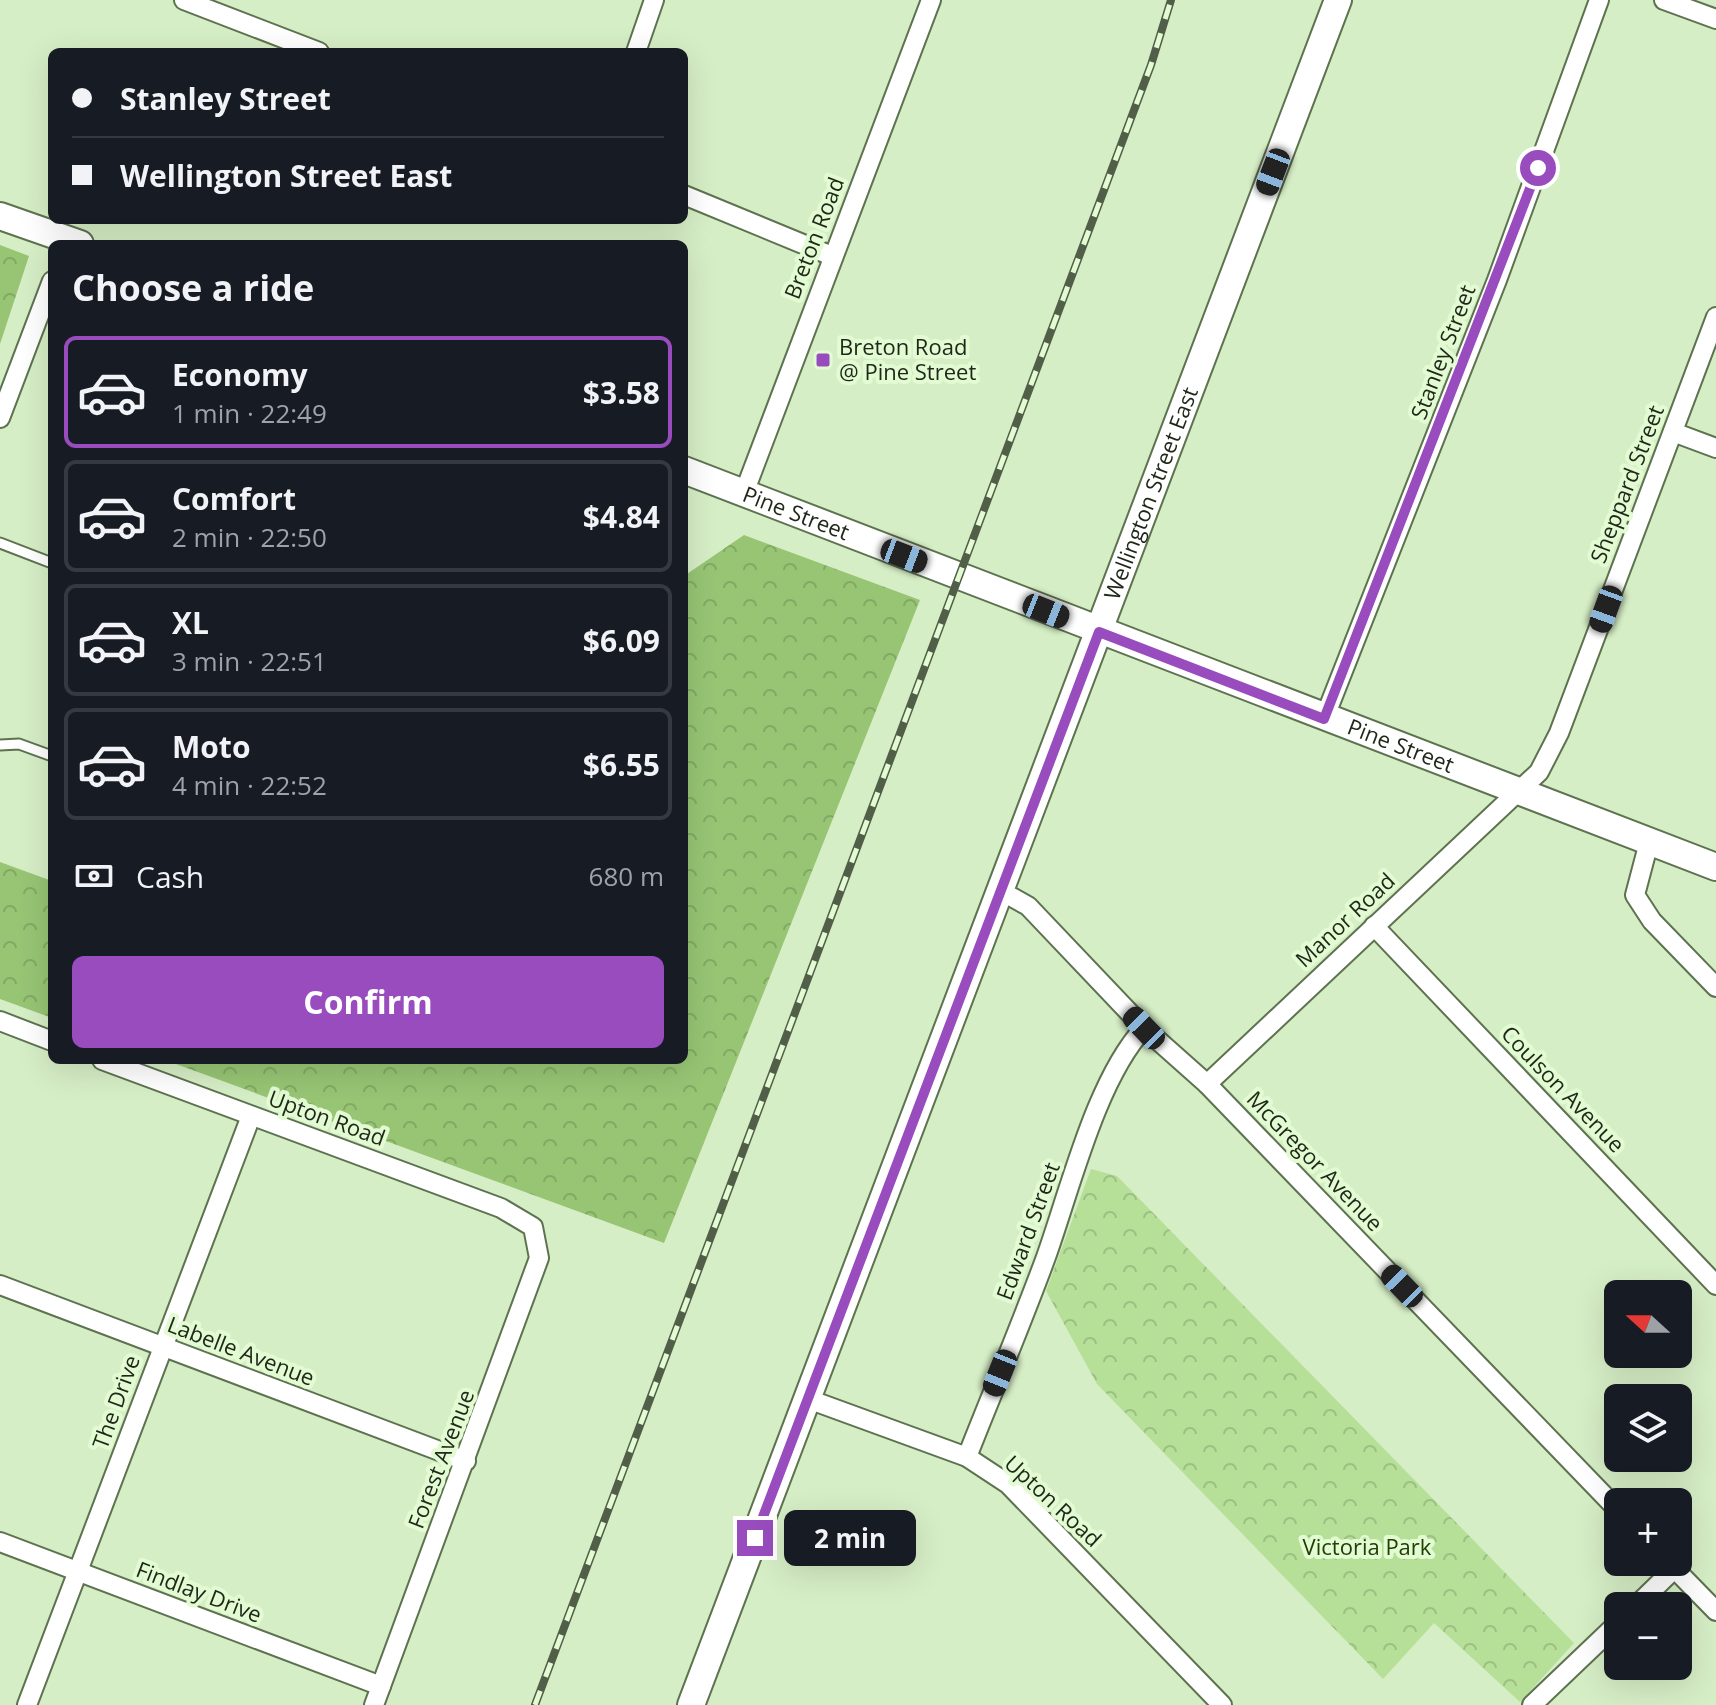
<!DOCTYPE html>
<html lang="en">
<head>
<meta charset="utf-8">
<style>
	body { margin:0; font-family:"Open Sans",sans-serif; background:#242831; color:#f1f3f6; height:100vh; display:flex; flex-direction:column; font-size:30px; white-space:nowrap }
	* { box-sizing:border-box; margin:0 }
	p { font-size:26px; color:#9ea1a6 }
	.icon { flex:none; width:44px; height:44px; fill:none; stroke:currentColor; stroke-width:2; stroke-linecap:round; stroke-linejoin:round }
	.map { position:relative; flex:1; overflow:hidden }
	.details { position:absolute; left:48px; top:240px; width:640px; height:824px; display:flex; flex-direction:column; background:#171b24; border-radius:12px; box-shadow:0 8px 32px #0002 }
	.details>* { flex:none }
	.banner { position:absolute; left:48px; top:48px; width:640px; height:176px; border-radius:12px; box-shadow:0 8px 32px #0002; display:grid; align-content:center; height:176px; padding:0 24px; background:#171b24 }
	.needle { width:52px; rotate:291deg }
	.tools { position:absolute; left:1604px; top:1280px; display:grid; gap:16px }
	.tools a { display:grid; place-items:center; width:88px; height:88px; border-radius:12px; background:#171b24; box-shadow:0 8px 32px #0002; font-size:40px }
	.end { position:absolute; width:36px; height:36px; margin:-18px; border:10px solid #984cbe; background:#fff; box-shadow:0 0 0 4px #fff }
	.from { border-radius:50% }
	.bubble { position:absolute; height:56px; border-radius:12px; background:#171b24; box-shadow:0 8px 32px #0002; font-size:26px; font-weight:700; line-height:56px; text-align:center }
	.car { position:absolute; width:24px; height:48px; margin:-24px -12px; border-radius:10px; box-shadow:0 0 6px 2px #0007; background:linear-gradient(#222 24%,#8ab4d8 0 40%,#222 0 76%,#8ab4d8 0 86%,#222 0) }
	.banner b { display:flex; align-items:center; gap:28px; height:76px; font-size:30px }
	.banner b+b { border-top:2px solid #363941 }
	.banner i { width:20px; height:20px; background:#f1f3f6 }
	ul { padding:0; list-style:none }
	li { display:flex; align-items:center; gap:24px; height:112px; margin:0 16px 12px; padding:0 8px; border:4px solid #363941; border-radius:12px }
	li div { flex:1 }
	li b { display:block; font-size:30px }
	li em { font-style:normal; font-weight:700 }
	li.selected { border-color:#984cbe }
	li>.icon { width:72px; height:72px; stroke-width:1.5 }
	h2 { padding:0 24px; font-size:36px; line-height:96px }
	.pay { display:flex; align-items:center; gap:20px; height:88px; padding:0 24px; font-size:30px }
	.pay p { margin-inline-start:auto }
	.primary-button { display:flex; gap:16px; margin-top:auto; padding:16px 24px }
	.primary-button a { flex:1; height:92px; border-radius:12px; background:#984cbe; color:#fff; font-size:32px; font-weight:700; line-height:92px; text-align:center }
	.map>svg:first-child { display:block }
</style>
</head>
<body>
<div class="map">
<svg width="1716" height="1705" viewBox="0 0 1716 1705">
	<defs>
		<pattern id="forest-crowns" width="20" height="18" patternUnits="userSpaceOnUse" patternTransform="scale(2)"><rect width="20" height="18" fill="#97c574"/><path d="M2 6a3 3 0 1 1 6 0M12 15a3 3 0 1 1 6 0" fill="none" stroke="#82a964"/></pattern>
		<pattern id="park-crowns" width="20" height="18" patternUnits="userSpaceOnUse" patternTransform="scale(2)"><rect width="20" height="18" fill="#b6df98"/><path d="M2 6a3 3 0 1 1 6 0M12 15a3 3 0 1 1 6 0" fill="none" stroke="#9cbf82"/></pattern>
	</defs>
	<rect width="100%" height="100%" fill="#d6eec6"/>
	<g fill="url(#forest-crowns)">
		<polygon points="0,245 29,256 0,344"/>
		<polygon points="744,535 920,600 664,1243 165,1060 684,1060 684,576"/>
		<polygon points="0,862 52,881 52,1018 0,999"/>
	</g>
	<polygon fill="url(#park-crowns)" points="1091,1169 1117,1176 1574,1643 1520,1702 1434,1623 1383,1679 1097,1384 1046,1291"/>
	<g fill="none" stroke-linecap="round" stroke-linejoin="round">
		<g stroke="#5d724f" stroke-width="13">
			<g id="lane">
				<polyline points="0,543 52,563"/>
				<polyline points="0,745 19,744 52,756"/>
			</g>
		</g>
		<g stroke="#5d724f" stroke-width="22">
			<g id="street">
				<polyline points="184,0 319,52"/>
				<polyline points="1664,0 1716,19"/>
				<polyline points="636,52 654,0"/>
				<polyline points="684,195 832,256"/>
				<polyline points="0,418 52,281"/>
				<polyline points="1673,432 1716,448"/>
				<polyline points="744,493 931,0"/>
				<polyline points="1324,719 1497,280 1599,0"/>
				<polyline points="1649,842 1635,895 1652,921 1716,987"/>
				<polyline points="1001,891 1028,906 1144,1028 1207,1084 1618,1510"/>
				<polyline points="1374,926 1716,1285"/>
				<polyline points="0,1021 52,1041"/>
				<polyline points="102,1060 501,1208 533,1227 539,1258 374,1705"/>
				<polyline points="1207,1084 1539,772 1559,733 1716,317"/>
				<polyline points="0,1285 466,1461"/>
				<polyline points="808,1399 967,1457 1008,1484 1222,1705"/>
				<path d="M967,1457C993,1391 1021,1325 1046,1257C1070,1190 1096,1080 1144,1028"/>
				<polyline points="0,1542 381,1686"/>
				<polyline points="1668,1562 1716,1611"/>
				<polyline points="1636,1606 1674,1569"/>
				<polyline points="27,1705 251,1116"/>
				<polyline points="1532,1705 1618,1623"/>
			</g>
		</g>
		<g stroke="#5d724f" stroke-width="30">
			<g id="secondary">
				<polyline points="0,216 80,244"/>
				<path id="s1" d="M684,470L1716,867"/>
				<path id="s2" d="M691,1705L1338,0"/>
			</g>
		</g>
		<use href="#lane" stroke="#fff" stroke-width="9"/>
		<use href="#street" stroke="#fff" stroke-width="18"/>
		<use href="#secondary" stroke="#fff" stroke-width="26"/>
		<g stroke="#515e48" stroke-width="8">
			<polyline id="rail" points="535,1705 1151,65 1171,0"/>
		</g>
		<use href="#rail" stroke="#e3fbd3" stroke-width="5" stroke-dasharray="15" stroke-linecap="butt"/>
	</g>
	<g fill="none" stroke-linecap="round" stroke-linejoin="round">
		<polyline stroke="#984cbe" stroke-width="10" points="755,1538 1099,632 1324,719 1538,168"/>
	</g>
	<rect fill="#984cbe" stroke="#e3fbd3" stroke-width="3" x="815" y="352" width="16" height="16" rx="4"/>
	<g text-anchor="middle" stroke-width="8" stroke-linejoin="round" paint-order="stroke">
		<g font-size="22" fill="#1e2718" stroke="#e3fbd3">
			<text transform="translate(814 238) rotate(-69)" y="8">Breton Road</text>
			<text transform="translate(1443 352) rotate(-69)" y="8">Stanley Street</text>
			<text transform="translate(1627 484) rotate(-69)" y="8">Sheppard Street</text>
			<text dy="8" stroke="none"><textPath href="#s2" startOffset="1296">Wellington Street East</textPath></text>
			<text dy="8" stroke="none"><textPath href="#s1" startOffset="120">Pine Street</textPath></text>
			<text dy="8" stroke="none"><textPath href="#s1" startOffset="768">Pine Street</textPath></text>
			<text transform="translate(1345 920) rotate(-43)" y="8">Manor Road</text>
			<text transform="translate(1563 1089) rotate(46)" y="8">Coulson Avenue</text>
			<text transform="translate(327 1118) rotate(20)" y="8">Upton Road</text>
			<text transform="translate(1315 1161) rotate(46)" y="8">McGregor Avenue</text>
			<text transform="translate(1028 1231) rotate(-70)" y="8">Edward Street</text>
			<text transform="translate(241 1351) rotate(21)" y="8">Labelle Avenue</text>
			<text transform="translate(116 1402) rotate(-70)" y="8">The Drive</text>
			<text transform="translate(441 1459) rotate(-69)" y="8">Forest Avenue</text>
			<text transform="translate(1053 1501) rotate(43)" y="8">Upton Road</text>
			<text transform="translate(199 1592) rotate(21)" y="8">Findlay Drive</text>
		</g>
		<g font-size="22" fill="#1e2718" stroke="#e3fbd3" text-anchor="start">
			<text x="839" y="355">Breton Road<tspan x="839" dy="25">@ Pine Street</tspan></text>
		</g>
		<g font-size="22" fill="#223e03" stroke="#e3fbd3">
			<text x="1367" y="1555">Victoria Park</text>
		</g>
	</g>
</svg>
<div class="tools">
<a><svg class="needle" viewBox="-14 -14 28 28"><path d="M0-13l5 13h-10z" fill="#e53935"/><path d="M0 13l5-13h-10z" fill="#9ea1a6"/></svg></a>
<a><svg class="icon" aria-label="layers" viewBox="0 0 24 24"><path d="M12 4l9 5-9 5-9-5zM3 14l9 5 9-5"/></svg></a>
<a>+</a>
<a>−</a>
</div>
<i class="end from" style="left:1538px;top:168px"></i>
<i class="end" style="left:755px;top:1538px"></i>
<div class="bubble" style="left:784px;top:1510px;width:132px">2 min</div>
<i class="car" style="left:1273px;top:172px;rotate:201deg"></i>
<i class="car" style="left:904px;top:556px;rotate:111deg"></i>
<i class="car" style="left:1606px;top:609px;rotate:200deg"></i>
<i class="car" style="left:1046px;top:611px;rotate:112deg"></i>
<i class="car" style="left:1144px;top:1028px;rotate:316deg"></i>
<i class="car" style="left:1402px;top:1286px;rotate:316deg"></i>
<i class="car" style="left:1000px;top:1373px;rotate:202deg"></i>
<div class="banner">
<b><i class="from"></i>Stanley Street</b>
<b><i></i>Wellington Street East</b>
</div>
<section class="details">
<h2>Choose a ride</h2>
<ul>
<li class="selected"><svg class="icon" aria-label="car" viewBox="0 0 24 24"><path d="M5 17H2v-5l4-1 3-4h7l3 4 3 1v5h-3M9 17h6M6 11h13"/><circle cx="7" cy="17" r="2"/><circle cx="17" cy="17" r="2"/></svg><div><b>Economy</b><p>1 min · 22:49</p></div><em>$3.58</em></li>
<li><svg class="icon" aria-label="car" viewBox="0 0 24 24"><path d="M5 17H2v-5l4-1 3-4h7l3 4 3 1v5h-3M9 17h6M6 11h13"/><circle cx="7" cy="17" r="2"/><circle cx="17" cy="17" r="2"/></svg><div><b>Comfort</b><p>2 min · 22:50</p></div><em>$4.84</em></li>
<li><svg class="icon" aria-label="car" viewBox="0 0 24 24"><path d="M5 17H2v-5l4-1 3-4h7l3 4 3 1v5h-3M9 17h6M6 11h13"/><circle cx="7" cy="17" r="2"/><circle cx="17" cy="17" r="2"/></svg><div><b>XL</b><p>3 min · 22:51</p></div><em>$6.09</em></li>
<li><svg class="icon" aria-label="car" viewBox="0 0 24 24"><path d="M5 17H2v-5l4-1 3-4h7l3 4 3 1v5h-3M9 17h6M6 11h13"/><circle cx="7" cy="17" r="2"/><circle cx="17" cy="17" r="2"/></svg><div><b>Moto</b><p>4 min · 22:52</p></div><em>$6.55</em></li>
</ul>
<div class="pay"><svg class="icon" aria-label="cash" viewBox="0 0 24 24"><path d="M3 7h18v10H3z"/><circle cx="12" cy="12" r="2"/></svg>Cash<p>680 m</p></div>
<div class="primary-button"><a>Confirm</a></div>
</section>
</div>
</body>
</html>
